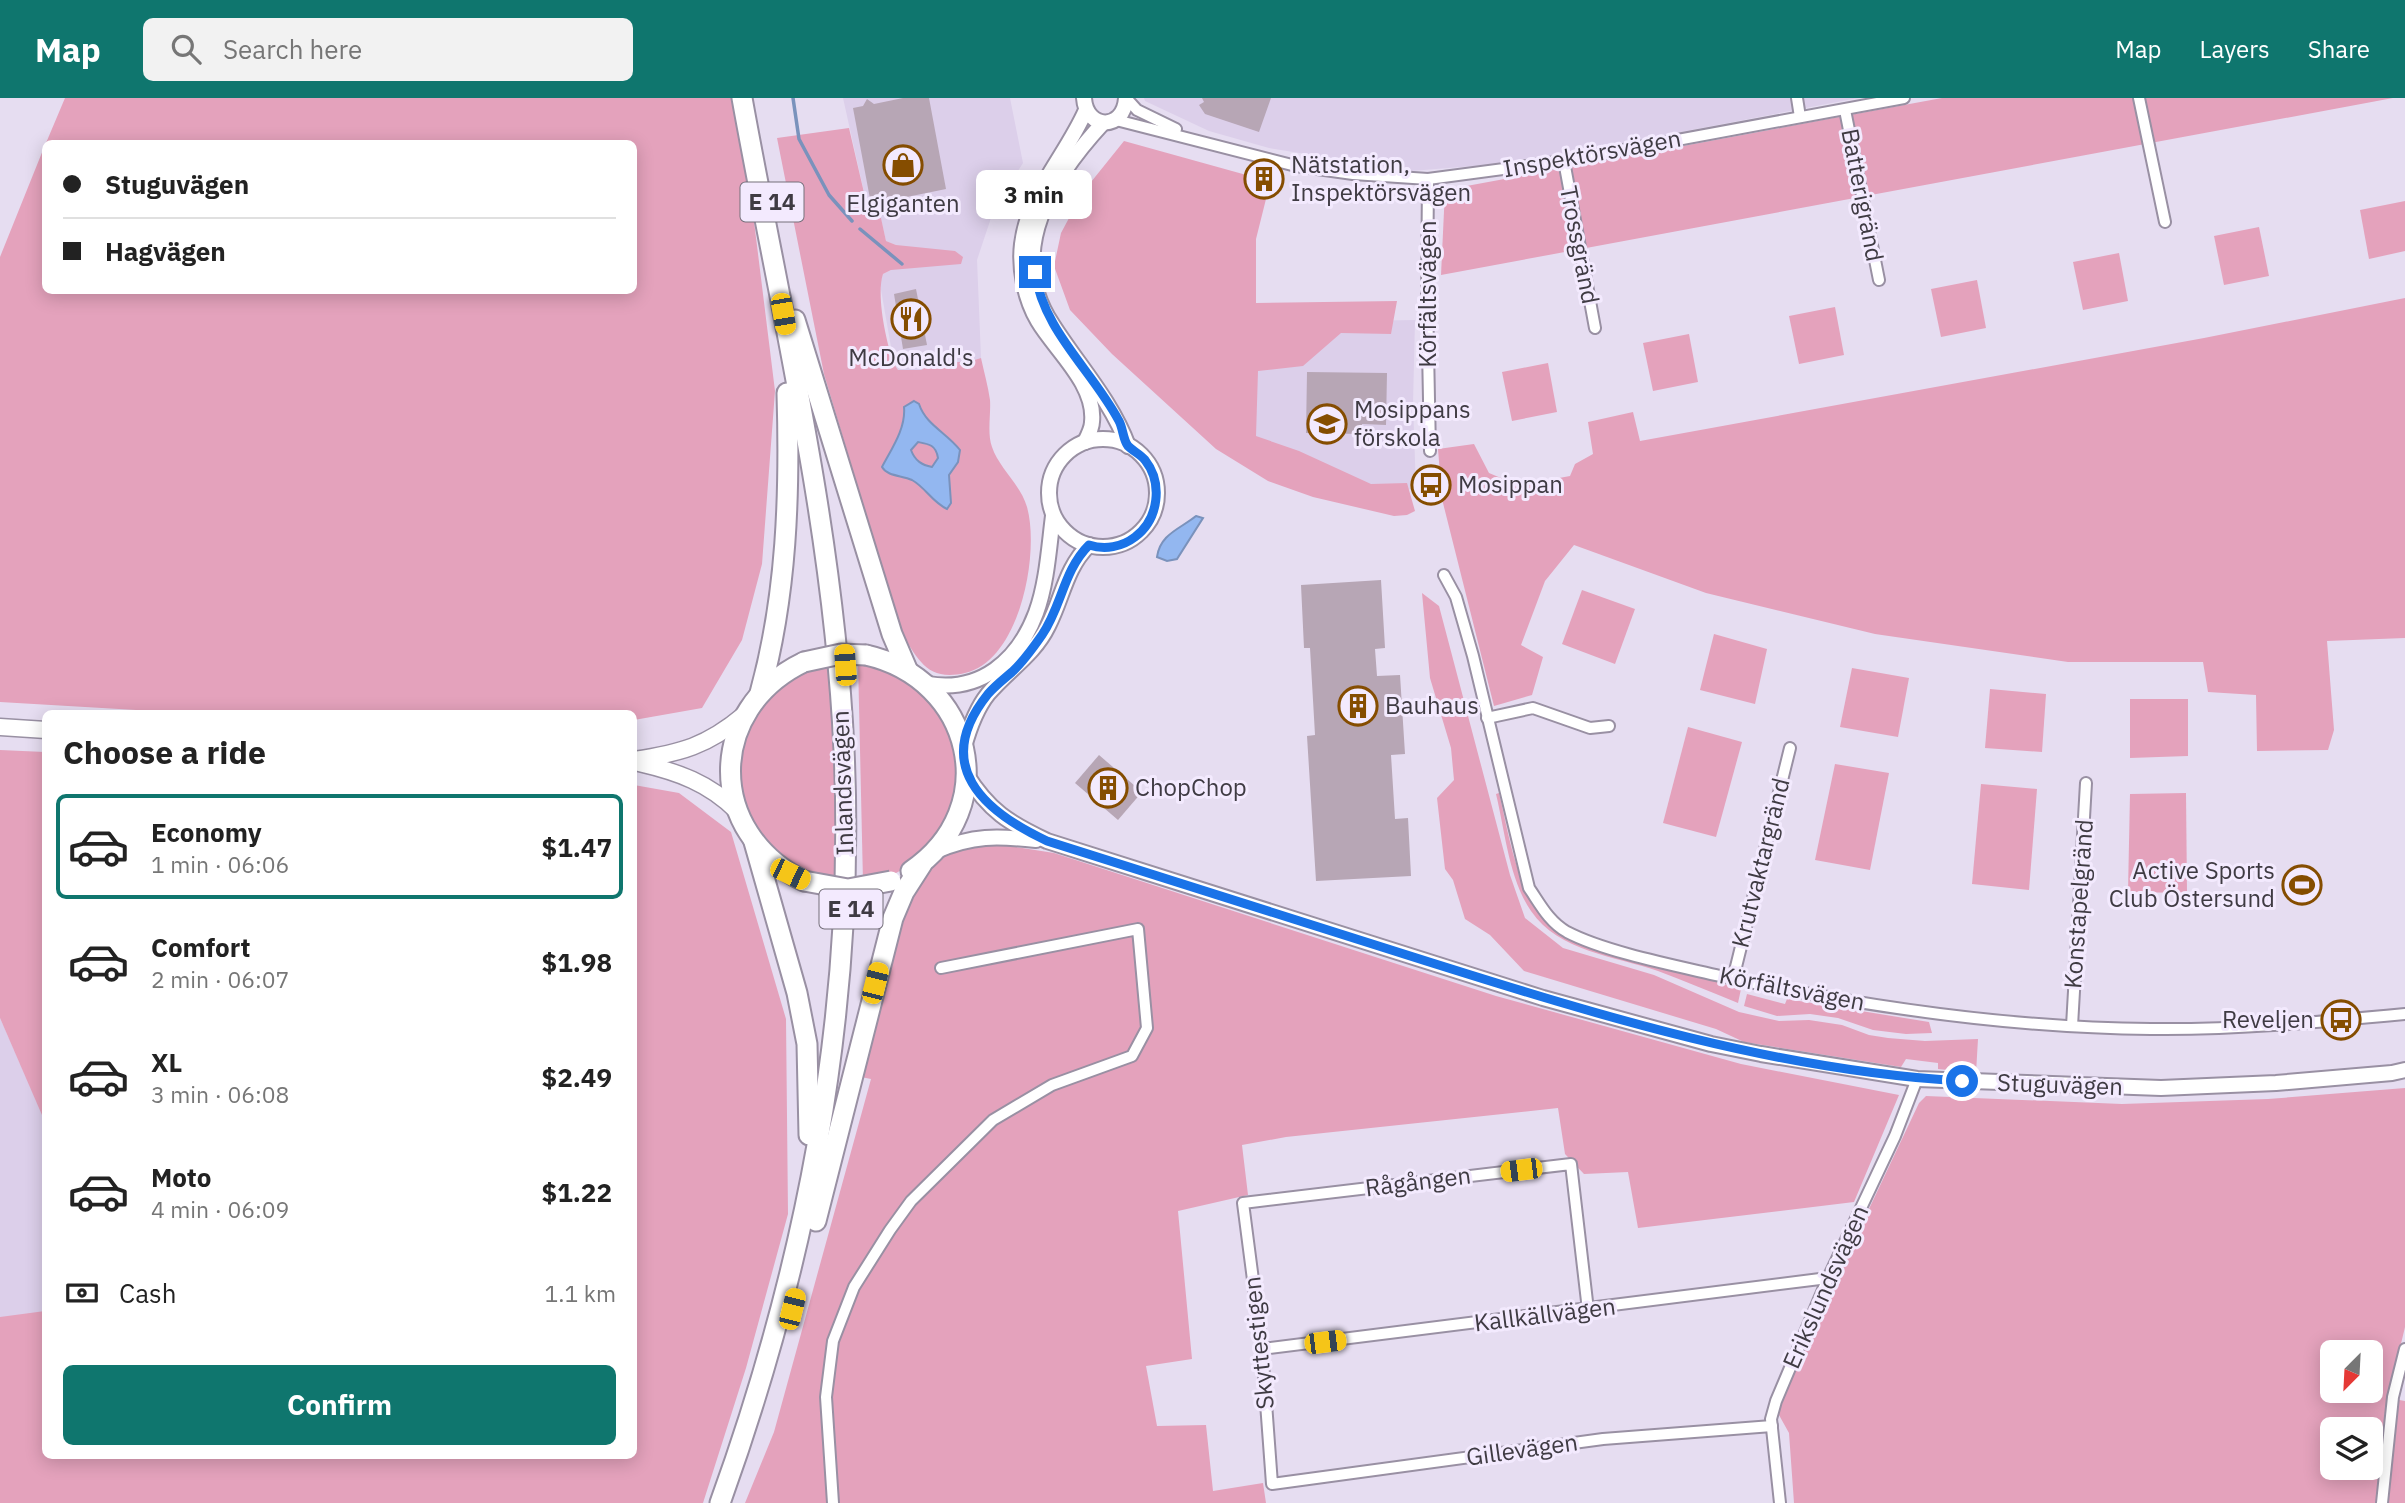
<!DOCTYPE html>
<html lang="en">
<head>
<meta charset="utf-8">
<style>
	body { margin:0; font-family:"IBM Plex Sans",sans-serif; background:#f2f2f2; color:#222; height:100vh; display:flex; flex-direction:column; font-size:26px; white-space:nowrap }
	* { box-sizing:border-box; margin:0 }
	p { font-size:23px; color:#767676 }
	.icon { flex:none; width:38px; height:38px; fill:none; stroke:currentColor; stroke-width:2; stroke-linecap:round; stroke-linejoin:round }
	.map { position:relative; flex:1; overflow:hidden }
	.side { position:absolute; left:42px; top:612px; width:595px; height:749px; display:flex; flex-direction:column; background:#fff; border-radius:10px; box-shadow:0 4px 18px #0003 }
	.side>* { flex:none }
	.hud { position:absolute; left:42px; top:42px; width:595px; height:154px; border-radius:10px; box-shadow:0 4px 18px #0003; display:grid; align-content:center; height:154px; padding:0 21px; background:#fff }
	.needle { width:46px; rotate:204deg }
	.controls { position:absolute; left:2320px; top:1242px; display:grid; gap:14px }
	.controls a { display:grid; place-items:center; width:63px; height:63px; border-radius:10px; background:#fff; box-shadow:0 4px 18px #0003; font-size:35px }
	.end { position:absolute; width:32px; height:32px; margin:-16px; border:9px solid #1a73e8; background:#fff; box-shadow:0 0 0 4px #fff }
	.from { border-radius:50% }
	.bubble { position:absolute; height:49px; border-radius:10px; background:#fff; box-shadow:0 4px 18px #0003; font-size:23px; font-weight:800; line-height:49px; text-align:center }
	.car { position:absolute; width:21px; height:42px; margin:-21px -10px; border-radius:9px; box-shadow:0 0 5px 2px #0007; background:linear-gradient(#f5c518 24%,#345 0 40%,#f5c518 0 76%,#345 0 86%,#f5c518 0) }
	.hud b { display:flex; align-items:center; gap:24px; height:66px; font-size:26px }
	.hud b+b { border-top:2px solid #e0e0e0 }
	.hud i { width:18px; height:18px; background:#222 }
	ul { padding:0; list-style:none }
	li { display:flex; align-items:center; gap:21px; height:105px; margin:0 14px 10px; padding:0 7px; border:4px solid transparent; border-radius:10px }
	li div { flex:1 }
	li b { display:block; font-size:26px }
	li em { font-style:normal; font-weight:800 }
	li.active { border-color:#0f766e }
	li>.icon { width:63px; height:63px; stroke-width:1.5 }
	h2 { padding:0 21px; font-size:32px; line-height:84px }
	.pay { display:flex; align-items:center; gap:18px; height:77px; padding:0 21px; font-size:26px }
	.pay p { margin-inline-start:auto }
	.action { display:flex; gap:14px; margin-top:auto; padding:14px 21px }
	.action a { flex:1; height:80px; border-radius:10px; background:#0f766e; color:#fff; font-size:28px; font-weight:800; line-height:80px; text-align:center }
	header { display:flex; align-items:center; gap:42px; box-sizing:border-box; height:98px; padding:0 35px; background:#0f766e; color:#fff }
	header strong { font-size:33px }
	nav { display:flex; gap:38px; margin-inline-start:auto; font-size:24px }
	.search { width:490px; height:63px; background:#f2f2f2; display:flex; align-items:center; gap:18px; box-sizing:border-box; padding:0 24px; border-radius:10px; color:#767676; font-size:26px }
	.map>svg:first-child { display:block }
</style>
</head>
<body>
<header>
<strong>Map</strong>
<div class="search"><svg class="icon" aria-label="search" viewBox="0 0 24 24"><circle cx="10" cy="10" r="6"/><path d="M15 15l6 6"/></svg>Search here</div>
<nav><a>Map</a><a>Layers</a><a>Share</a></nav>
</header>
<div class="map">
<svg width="2405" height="1405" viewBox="0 0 2405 1405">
	<rect width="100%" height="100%" fill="#e6ddf1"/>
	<g fill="#dccfea">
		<polygon points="843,0 1010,0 1023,65 994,111 977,162 981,260 971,263 932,266 921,272 898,272 894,266 880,186 883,176 891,172 896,147 886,143 881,121 873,118 868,112"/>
		<polygon points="1144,0 1858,0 1524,64 1411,73 1269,50 1209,33 1145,3"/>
		<polygon points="1415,222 1413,306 1416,392 1369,388 1238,346 1248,225"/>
		<polygon points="0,920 46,1024 45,1214 0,1220"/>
	</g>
	<g fill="#e4a2bc" fill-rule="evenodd">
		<polygon points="65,0 731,0 747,67 775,293 762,466 742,542 702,610 634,622 634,616 204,616 0,604 0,159 45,47 46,192 634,192 634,46 46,45"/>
		<polygon points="1942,0 2393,0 1441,177 1445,92"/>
		<path d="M849,30L868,112L873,118L881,120L886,143L896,147L955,153L963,159L961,166L891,172L883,176C876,197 886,244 894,266L898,272H921L932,266L971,263L981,260C984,274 988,288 990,302C991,316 987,336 992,349C999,370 1021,387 1027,409C1040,455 1020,563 965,575C927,584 918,561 901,534L824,276L777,40ZM905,314C927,319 945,334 960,352L958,364L949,377L951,405L947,411C934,405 929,393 917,385C906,377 893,378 882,369L899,337Z"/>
		<polygon points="1124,43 1250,78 1247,86 1268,93 1256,141 1256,205 1397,203 1391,236 1341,235 1303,268 1258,273 1256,338 1299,353 1371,386 1407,385 1415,413 1407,417 1394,418 1313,399 1268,383 1216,351 1112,256 1070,212 1054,168 1061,135 1083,94"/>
		<polygon points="2405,103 2405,153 2369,161 2360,112"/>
		<polygon points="2259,129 2269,178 2224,187 2214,138"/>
		<polygon points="2119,155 2128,203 2083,212 2073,164"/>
		<polygon points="1977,182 1986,230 1941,239 1931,191"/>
		<polygon points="2405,200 2405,540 2327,543 2334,632 2328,652 2257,653 2256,597 2208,594 2203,564 2068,564 1875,536 1706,495 1574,447 1545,483 1521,547 1543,559 1532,597 1494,608 1442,401 1438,351 1474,346 1489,375 1508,383 1511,389 1570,378 1575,366 1593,356 1588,324 1633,314 1640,343 2204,240"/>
		<polygon points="1835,209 1844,257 1799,266 1789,218"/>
		<polygon points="1689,236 1698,284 1653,293 1643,245"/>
		<polygon points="1548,265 1557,314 1512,323 1502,274"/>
		<path d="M918,344C929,346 936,347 938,360L932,369C921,366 915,363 911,352Z"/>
		<polygon points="1582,492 1635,511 1615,566 1562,546"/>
		<polygon points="1422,495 1439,508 1510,777 1525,820 1563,850 1654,877 1739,914 1779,923 1809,922 1842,927 1869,937 1888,940 1925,943 1978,941 1976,975 1938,971 1938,965 1906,961 1901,969 1744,944 1716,931 1524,873 1490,837 1465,821 1453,782 1445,771 1437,700 1454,682 1451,650 1430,580"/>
		<polygon points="1714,536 1767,551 1755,606 1700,592"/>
		<polygon points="858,563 907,578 952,629 961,680 946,729 911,767 896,775 863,784"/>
		<polygon points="830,564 838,785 790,768 755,733 738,686 740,652 760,607 799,574"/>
		<polygon points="1852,570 1909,580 1898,639 1840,629"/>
		<polygon points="1990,591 2046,596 2042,654 1985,650"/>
		<polygon points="2130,601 2188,601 2188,658 2130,660"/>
		<polygon points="1688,629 1742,644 1716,739 1663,725"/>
		<polygon points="0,652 45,654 45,1024 0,920"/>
		<polygon points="1835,666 1889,675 1870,772 1815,762"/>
		<polygon points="1981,686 2037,691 2029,792 1972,786"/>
		<polygon points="634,687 679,695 731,734 786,921 788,1116 746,1270 703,1405 0,1405 0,1219 45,1213 46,1358 634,1358"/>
		<path d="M1499,695C1512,749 1519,817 1575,843L1741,891L1738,905C1711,894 1685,883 1658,873C1615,858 1559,854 1531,813C1509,781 1505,733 1496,696Z"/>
		<polygon points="2186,695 2187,795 2128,794 2130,696"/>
		<polygon points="985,744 1054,755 1496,898 1741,966 1899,997 1854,1104 1638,1130 1628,1074 1584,1076 1565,1056 1558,1010 1286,1039 1242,1047 1248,1097 1178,1113 1192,1261 1146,1268 1157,1328 1206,1327 1213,1393 1263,1385 1266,1405 745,1405 774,1334 871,981 861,979 896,823 934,763 947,753"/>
		<polygon points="1747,896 1785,906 1787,901 1929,924 1932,935 1906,936 1873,932 1838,920 1810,916 1777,918 1744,908"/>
		<path d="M2405,990V1229L2388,1300L2405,1303V1405H1794L1789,1335L1775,1310L1919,1005L1926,998L2122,1006L2268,1001ZM2333,1255H2371V1293H2333ZM2333,1332H2371V1370H2333Z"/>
	</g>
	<g fill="#93b7f0" stroke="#7a92bc" stroke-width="2" fill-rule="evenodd">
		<path d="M914,303L919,306C926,327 946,334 960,352L958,364L949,377L951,405L947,411C932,404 926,390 912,382C902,377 888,379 882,369C892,350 906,330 904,309ZM918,344C929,346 936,347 938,360L932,369C922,367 915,363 911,352Z"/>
		<path d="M1196,418L1203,420L1177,461L1167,463L1157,459C1160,436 1180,431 1196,418Z"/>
	</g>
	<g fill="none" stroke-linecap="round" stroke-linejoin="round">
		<g stroke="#7a92bc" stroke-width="3.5">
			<polyline points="793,0 799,41 829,97 852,123"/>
			<polyline points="860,131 902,166"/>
		</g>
	</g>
	<g fill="#b7a6b5">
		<polygon points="903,0 929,0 946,91 892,102 893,107 882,109 881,104 871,106 853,10 863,8 867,1 874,6"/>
		<polygon points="1202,0 1271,0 1259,34 1205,16 1199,7 1204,4"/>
		<polygon points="916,191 927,247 903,251 894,196"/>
		<polygon points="1307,274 1387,275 1386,327 1362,326 1361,336 1306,335"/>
		<polygon points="1381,482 1385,550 1375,551 1377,578 1400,577 1405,656 1391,657 1395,721 1408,720 1411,778 1316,783 1307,638 1315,637 1310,550 1304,550 1301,487"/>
		<polygon points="1099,657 1142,694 1118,722 1075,685"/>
	</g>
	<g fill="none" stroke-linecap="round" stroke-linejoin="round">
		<g stroke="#9990a3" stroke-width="14">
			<g id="street">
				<polyline points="1797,0 1800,19"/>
				<polyline points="2139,0 2165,124"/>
				<polyline points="1127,1 1137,12 1176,31"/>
				<polyline points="1845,12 1879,182"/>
				<polyline points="1116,22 1296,68 1353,76 1428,81 1564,63 1904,0"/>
				<polyline points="1564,63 1595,230"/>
				<polyline points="1428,81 1427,199 1430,353"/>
				<path d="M1444,477L1456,499L1473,558L1529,790C1540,806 1549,824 1567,834C1605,854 1677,868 1720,878C1861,908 2006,930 2151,931C2235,932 2321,924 2405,916"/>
				<polyline points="1487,620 1533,610 1590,630 1609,628"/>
				<polyline points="1733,881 1790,650"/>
				<polyline points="2072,928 2086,685"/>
				<polyline points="1588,1212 1571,1066 1243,1105 1262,1251 1272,1386 1603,1341 1772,1328"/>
				<polyline points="1262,1251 1828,1180"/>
				<polyline points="833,1405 826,1299 833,1243 854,1189 890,1132 911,1103 993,1022 1052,987 1132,958 1147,930 1138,831 941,870"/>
				<polyline points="1780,1405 1771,1321 1776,1303 1828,1180 1895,1038 1917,981"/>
				<polyline points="2382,1405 2393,1299 2405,1251"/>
			</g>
		</g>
		<g stroke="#9990a3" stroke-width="18">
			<g id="secondary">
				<path d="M1084,0C1086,32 1124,33 1126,0"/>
				<path d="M1103,25C1053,79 1004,154 1052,226C1078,267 1111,302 1128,348"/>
				<circle cx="1103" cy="395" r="54"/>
				<path d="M1085,344C1088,338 1092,330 1092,324C1096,286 1055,252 1038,223C1025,201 1019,171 1022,146C1028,95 1066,58 1086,12"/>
				<path d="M928,586C980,595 1018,563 1036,515C1047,485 1049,449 1053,418"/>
				<path d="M964,649C969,631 976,611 988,596C1008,572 1034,557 1048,528C1063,499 1065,471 1089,447"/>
				<path d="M966,676C989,713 1009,725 1047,743L1543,900L1711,946L1761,956L1917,981L2161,990L2276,985L2392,975L2405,972"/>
				<path d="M936,753C973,737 997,738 1036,742"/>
			</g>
		</g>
		<g stroke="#9990a3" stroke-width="19">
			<g id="primary">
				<polyline points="0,629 46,632"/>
				<path d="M634,662C681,655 707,648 744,617"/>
				<path d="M639,665C678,674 709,685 737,713"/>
			</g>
		</g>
		<g stroke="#9990a3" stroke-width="23">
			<g id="highway">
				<polyline points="795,222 892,536 907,571"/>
				<path d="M866,557C973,581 1004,710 911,773"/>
				<path d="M760,595C787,497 790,396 787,295"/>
				<polyline points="754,744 797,895 807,946 809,1037"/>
				<path d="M804,783C706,735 706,611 804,564"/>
				<polyline points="816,1123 893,820 904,794 922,766"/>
				<path d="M720,1405C807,1164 856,910 844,652C834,432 781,216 742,0"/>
			</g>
		</g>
		<use href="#street" stroke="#fff" stroke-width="10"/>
		<use href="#secondary" stroke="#fff" stroke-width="14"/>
		<use href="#primary" stroke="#fff" stroke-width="16"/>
		<use href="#highway" stroke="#fff" stroke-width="19"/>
		<g stroke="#9990a3" stroke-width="23" stroke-linecap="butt">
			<g id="highway-bridge">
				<polyline points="804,564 841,556 866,557"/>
				<polyline points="804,783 848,791 891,783"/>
			</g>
		</g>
		<use href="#highway-bridge" stroke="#fff" stroke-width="19"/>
	</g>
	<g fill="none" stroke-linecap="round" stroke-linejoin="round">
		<path stroke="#1a73e8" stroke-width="9" d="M1035,174C1043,233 1092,272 1119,323C1123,330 1123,342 1128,348C1133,353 1140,356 1145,362C1163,385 1159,421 1135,439C1122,449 1105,452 1089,447C1063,473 1062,508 1042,537C1033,550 1024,563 1012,574C1004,581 995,588 988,596C931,667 983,713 1047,743C1174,783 1300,824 1426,863C1601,918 1778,973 1962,983"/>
	</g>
	<defs>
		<g id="shop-ring" transform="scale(2.0125)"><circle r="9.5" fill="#f3eafe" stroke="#854d00" stroke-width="1.5"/><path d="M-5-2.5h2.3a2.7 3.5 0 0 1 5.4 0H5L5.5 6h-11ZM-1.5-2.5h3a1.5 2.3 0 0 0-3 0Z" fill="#854d00"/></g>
		<g id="building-ring" transform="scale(2.0125)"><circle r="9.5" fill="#f3eafe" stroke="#854d00" stroke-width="1.5"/><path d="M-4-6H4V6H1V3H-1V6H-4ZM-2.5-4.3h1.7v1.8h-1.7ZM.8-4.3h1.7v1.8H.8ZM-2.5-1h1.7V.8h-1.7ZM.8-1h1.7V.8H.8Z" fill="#854d00"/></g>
		<g id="restaurant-ring" transform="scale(2.0125)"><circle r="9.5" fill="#f3eafe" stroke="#854d00" stroke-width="1.5"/><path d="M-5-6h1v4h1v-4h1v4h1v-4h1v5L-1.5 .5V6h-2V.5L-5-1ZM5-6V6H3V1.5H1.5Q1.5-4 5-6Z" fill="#854d00"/></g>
		<g id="school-ring" transform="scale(2.0125)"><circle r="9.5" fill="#f3eafe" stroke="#854d00" stroke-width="1.5"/><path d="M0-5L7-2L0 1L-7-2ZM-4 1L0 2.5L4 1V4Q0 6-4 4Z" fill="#854d00"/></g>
		<g id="bus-ring" transform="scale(2.0125)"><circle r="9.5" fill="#f3eafe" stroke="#854d00" stroke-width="1.5"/><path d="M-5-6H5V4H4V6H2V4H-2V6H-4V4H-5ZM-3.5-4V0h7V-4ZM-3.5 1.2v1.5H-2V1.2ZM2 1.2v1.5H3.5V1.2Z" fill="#854d00"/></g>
		<g id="stadium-ring" transform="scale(2.0125)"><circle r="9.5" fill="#f3eafe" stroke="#854d00" stroke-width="1.5"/><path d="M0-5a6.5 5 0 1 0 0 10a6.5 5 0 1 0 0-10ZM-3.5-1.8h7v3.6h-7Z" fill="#854d00"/></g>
	</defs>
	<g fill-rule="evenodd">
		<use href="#shop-ring" x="903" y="67"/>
		<use href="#building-ring" x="1264" y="81"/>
		<use href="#restaurant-ring" x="911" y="221"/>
		<use href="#school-ring" x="1327" y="326"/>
		<use href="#bus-ring" x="1431" y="387"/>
		<use href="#building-ring" x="1358" y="608"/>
		<use href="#building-ring" x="1108" y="690"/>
		<use href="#stadium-ring" x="2302" y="787"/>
		<use href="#bus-ring" x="2341" y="922"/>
	</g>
	<g text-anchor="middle" stroke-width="6" stroke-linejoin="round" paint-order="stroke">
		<g fill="#f3eafe" stroke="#75707b" stroke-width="2">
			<rect x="740.5" y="84.5" width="63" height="39" rx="5"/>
			<rect x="819.5" y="791.5" width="63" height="39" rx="5"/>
		</g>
		<g font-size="23" font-weight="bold" fill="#3f3b43">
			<text x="772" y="112">E 14</text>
			<text x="851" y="819">E 14</text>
		</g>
		<g font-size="24" fill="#3f3b43" stroke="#f3eafe">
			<text transform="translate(1592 56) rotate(-10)" y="8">Inspektörsvägen</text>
			<text transform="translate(1862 97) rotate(79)" y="8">Batterigränd</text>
			<text transform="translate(1579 147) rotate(79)" y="8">Trossgränd</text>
			<text transform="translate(1428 196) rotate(-90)" y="8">Körfältsvägen</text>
			<text transform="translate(843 685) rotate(-92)" y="8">Inlandsvägen</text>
			<text transform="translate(1761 765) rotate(-76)" y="8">Krutvaktargränd</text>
			<text transform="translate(2079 806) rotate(-86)" y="8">Konstapelgränd</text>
			<text transform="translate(1792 891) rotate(11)" y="8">Körfältsvägen</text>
			<text transform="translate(2060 987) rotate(2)" y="8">Stuguvägen</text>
			<text transform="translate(1418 1084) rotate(-7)" y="8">Rågången</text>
			<text transform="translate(1826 1189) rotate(-66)" y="8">Erikslundsvägen</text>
			<text transform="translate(1545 1217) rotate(-7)" y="8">Kallkällvägen</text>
			<text transform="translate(1259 1245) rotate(-96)" y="8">Skyttestigen</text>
			<text transform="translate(1522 1352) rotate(-8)" y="8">Gillevägen</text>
		</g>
		<g font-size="24" fill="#3f3b43" stroke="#f3eafe" text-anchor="start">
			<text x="1291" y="75">Nätstation,<tspan x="1291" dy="28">Inspektörsvägen</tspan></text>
			<text x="903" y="114" text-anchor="middle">Elgiganten</text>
			<text x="911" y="268" text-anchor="middle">McDonald's</text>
			<text x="1354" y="320">Mosippans<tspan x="1354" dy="28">förskola</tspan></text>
			<text x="1458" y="395">Mosippan</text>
			<text x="1385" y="616">Bauhaus</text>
			<text x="1135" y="698">ChopChop</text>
			<text x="2275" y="781" text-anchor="end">Active Sports<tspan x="2275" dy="28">Club Östersund</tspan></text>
			<text x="2314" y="930" text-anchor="end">Reveljen</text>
		</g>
	</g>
</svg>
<div class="controls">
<a><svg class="needle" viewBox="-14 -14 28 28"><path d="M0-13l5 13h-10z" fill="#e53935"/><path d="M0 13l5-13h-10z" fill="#767676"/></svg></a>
<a><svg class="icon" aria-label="layers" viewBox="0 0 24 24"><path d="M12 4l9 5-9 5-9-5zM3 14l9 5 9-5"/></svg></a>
</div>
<i class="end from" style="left:1962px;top:983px"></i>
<i class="end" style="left:1035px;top:174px"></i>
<div class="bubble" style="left:976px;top:72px;width:116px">3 min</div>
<i class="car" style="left:783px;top:216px;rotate:170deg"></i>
<i class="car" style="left:845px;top:567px;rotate:356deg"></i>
<i class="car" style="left:790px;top:776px;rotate:116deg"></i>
<i class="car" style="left:875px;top:885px;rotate:14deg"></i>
<i class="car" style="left:1521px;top:1072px;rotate:263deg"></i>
<i class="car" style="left:792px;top:1211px;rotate:14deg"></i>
<i class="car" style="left:1325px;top:1244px;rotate:83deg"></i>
<div class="hud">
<b><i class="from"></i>Stuguvägen</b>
<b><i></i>Hagvägen</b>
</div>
<section class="side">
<h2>Choose a ride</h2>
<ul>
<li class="active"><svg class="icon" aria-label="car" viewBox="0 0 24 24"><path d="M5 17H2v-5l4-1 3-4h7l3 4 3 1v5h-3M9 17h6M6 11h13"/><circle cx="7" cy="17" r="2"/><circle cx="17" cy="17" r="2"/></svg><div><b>Economy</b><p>1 min · 06:06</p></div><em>$1.47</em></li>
<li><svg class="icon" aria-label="car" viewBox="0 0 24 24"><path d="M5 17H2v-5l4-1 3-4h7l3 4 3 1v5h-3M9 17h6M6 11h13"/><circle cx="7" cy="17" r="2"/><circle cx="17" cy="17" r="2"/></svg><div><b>Comfort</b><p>2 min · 06:07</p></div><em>$1.98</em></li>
<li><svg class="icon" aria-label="car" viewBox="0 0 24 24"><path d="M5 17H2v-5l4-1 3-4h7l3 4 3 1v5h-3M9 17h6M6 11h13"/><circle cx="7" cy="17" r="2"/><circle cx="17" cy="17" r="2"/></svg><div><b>XL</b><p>3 min · 06:08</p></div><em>$2.49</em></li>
<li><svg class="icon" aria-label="car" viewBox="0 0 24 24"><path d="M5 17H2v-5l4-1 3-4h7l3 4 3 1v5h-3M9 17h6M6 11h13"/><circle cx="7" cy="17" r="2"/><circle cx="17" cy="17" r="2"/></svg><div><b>Moto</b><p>4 min · 06:09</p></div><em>$1.22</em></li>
</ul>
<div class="pay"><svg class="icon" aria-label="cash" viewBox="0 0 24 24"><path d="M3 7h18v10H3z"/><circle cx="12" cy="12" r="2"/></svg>Cash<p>1.1 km</p></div>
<div class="action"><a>Confirm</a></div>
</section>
</div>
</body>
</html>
